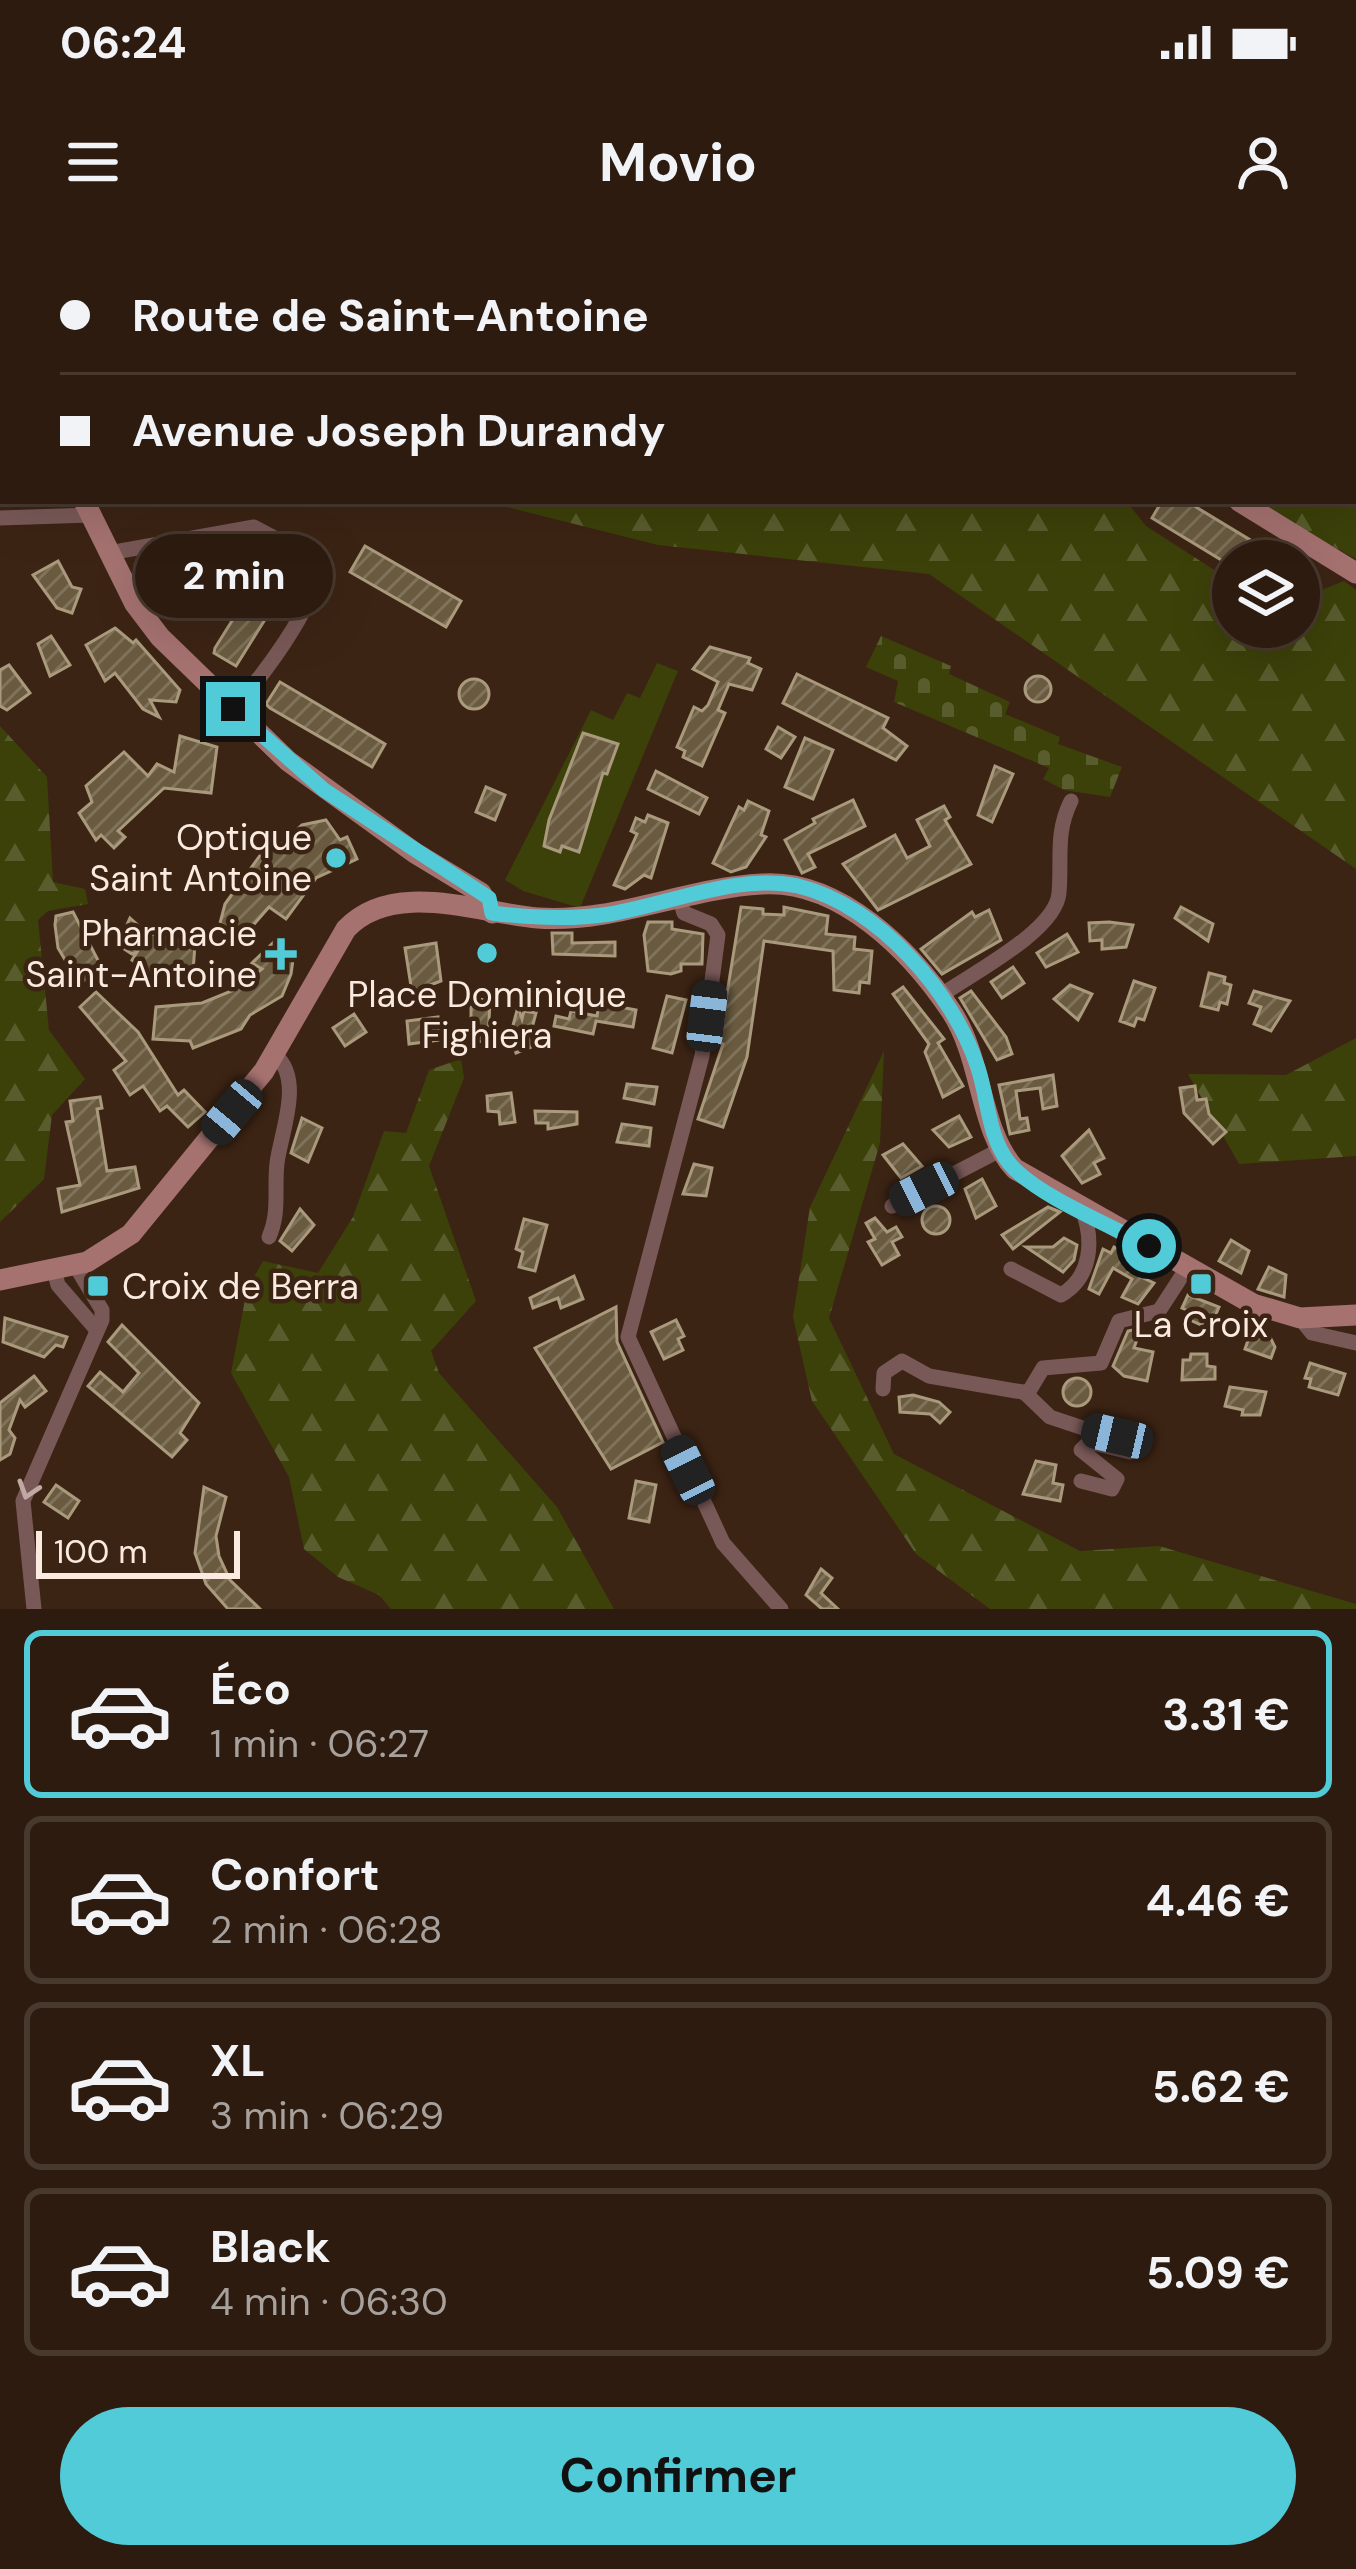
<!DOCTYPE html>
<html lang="fr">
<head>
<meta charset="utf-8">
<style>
	body { margin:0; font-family:"DM Sans",sans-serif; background:#352418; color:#f1f3f6; height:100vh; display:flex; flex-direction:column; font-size:45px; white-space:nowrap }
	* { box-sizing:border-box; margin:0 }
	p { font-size:39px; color:#a7a19e }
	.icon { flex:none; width:66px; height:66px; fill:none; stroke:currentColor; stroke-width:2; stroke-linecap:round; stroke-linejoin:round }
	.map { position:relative; height:1369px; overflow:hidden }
	.side { display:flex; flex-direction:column; background:#2d1b0f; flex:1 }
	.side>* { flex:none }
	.hud { position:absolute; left:0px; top:0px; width:1356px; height:264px; box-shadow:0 12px 48px #0002,0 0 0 3px #48392f; display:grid; align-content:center; height:264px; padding:0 60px; background:#2d1b0f }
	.fabs { position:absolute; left:1212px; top:300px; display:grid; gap:24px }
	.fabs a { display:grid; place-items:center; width:108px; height:108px; border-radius:50%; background:#2d1b0f; box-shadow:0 12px 48px #0002,0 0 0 3px #48392f; font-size:60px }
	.scale { position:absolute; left:36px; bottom:30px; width:204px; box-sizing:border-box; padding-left:12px; border:6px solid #faeae0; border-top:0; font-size:33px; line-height:42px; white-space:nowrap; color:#faeae0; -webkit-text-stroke:9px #3c2414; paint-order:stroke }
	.end { position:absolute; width:54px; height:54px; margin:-27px; border:15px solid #52cbd9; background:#111; box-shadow:0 0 0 6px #111 }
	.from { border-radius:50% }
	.bubble { position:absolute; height:84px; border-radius:42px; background:#2d1b0f; box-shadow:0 12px 48px #0002,0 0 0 3px #48392f; font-size:39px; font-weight:700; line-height:84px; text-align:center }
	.car { position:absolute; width:36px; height:72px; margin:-36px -18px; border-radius:15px; box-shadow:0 0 9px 3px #0007; background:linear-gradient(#222 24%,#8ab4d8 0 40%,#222 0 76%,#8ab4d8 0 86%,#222 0) }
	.hud b { display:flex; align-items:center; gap:42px; height:114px; font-size:45px }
	.hud b+b { border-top:3px solid #48392f }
	.hud i { width:30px; height:30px; background:#f1f3f6 }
	ul { padding:21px 0 0; list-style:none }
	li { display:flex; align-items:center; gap:36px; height:168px; margin:0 24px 18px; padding:0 36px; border:6px solid #48392f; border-radius:18px }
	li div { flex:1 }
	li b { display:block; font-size:45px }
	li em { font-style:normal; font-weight:700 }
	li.current { border-color:#52cbd9 }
	li>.icon { width:108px; height:108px; stroke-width:1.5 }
	.primary-button { display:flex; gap:24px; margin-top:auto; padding:24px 60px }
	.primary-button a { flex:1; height:138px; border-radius:72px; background:#52cbd9; color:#111; font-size:48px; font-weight:700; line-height:138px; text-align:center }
	.status { display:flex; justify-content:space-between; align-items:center; height:84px; padding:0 60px; background:#2d1b0f; direction:ltr }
	.status svg { height:33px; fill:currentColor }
	header { display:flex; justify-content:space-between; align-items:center; height:156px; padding:0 60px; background:#2d1b0f; font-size:54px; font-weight:700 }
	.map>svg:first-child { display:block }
</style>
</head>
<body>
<div class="status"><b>06:24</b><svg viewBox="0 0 49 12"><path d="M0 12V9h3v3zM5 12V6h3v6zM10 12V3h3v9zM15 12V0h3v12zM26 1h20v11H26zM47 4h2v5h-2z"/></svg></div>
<header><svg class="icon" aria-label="menu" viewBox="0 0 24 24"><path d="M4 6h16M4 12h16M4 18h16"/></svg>Movio<svg class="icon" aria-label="person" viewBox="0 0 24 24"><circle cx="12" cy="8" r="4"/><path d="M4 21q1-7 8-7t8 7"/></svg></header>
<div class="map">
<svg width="1356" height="1369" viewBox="0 0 1356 1369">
	<defs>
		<pattern id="forest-firs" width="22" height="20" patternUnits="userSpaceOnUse" patternTransform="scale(3)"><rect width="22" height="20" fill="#3c4009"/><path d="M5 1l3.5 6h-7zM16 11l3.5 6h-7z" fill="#595c2d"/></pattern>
		<pattern id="cemetery-stones" width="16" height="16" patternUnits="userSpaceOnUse" patternTransform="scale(3)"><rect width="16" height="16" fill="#3c4009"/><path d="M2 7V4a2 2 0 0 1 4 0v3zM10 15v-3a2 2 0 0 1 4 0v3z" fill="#595c2d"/></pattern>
		<pattern id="building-hatch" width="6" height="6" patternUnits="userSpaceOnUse" patternTransform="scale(3)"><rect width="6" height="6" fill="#6a5b40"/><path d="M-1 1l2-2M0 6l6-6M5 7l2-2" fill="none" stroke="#80735b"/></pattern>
	</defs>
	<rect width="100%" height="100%" fill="#3c2414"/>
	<polygon fill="#3c4009" points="657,423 678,431 580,668 523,651 505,640 591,470 613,480 627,453 640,458"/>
	<g fill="url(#forest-firs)">
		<polygon points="1295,0 1356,0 1356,319 1251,261 1353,261 1353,3"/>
		<polygon points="483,261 1126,261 1146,286 1233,342 1233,387 1299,387 1299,359 1344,341 1356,350 1356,629 929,334 658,305"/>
		<polygon points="0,486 47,537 53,642 85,649 88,664 48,671 38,680 49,790 85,839 52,875 44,939 0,982"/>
		<polygon points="1356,798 1356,916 1239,924 1188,834 1286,835"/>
		<polygon points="884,811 880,903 829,1078 894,1214 1080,1311 1159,1306 1356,1364 1356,1369 990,1369 916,1314 812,1161 793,1077 810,967"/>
		<polygon points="461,819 464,838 429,926 476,1061 431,1111 439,1133 557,1267 614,1369 391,1369 379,1355 338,1337 304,1309 289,1237 231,1133 247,1049 263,1021 318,1033 353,977 384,891 406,893 429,830"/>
	</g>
	<polygon fill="url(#cemetery-stones)" points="881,396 951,426 949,434 1010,462 1005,474 1060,497 1058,504 1122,527 1110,557 1064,550 1043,539 1049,528 894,462 898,441 866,427"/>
	<g fill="url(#building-hatch)" stroke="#aa9a7d" stroke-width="3">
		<polygon points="1162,261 1186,261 1285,321 1233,321 1233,327 1152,278"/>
		<polygon points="365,306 461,361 446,387 350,332"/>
		<polygon points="275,312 299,325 236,426 214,413 215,408"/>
		<polygon points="58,321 72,347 81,349 72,373 57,368 33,335"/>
		<polygon points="115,388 133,403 136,400 180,450 176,462 150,460 159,477 143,469 115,433 105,441 86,405"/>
		<polygon points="51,396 70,425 50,436 38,404"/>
		<polygon points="710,407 750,418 748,423 761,429 752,450 729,444 718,470 725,473 702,526 683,517 685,511 677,507 694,467 702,471 708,465 718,442 693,429"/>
		<polygon points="9,425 30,453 7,470 0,466 0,430"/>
		<polygon points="797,434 888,478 883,488 907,506 896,520 783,463"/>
		<circle cx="1038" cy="449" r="13"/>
		<circle cx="474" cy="454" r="15"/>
		<polygon points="280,442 385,504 372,527 270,468 266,464"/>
		<polygon points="778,487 795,497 781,518 766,509"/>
		<polygon points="583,493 618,504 607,534 603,533 579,612 562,606 560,612 544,606 549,580"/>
		<polygon points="180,496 217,507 211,553 164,548 118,591 125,597 114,608 101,595 96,600 79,573 92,562 86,546 124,512 148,536 157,524 174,532"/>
		<polygon points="805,498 833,510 813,559 785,547"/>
		<polygon points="995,526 1013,534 992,582 978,575"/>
		<polygon points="656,531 707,558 699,574 648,549"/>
		<polygon points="486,547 505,555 495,580 476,572"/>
		<polygon points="853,560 865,586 808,614 815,627 802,633 785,600 815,583 813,579"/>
		<polygon points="748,561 769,571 761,595 766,597 746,627 731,632 713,623 739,567 744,570"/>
		<polygon points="944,566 950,577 945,580 971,624 878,670 843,624 895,595 907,618 930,606 917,580"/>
		<polygon points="648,575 668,583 651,638 644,635 625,649 614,645 637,594 631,591 636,578 645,582"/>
		<polygon points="326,580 340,600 347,597 357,619 316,638 286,679 269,667 242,698 220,683 225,664 264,610 268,613 277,608 302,585"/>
		<polygon points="741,667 763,669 763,674 784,675 784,667 828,676 826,694 855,697 854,709 872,711 869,743 860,742 859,753 834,750 833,711 764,701 747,817 723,887 698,879 723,804 719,803"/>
		<polygon points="1181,667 1213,684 1208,701 1175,678"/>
		<polygon points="989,670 1001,700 942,734 921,709 972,672 975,677"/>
		<polygon points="73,672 103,730 79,743 58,708 55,685 56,676"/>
		<polygon points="130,678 147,693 195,704 193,732 160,732 156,737 132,720 137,712 132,714 118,705"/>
		<polygon points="648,682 672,682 672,689 703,694 702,724 681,724 681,731 671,734 648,731 644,695"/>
		<polygon points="1109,682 1133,685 1126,707 1102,709 1102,700 1090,701 1089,683"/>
		<polygon points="552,693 572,693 572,703 615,702 615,716 553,714"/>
		<polygon points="1067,694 1078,712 1046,727 1037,713"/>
		<polygon points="275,701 294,713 291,734 282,756 250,775 241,789 193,808 190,801 153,799 156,767 202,763 234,750 262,729 252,723"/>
		<polygon points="436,703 441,741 417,750 411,746 405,708"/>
		<polygon points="1013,727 1024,743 1002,758 991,742"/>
		<polygon points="1209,733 1225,737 1224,743 1231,745 1227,764 1220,762 1218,770 1201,766"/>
		<polygon points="1134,741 1155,748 1144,780 1137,778 1134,786 1120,781"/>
		<polygon points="1070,745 1092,754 1078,780 1054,759"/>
		<polygon points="903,747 944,799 938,803 963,846 943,857 925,812 929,804 893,754"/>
		<polygon points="971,751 1006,797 1012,814 997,820 960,758"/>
		<polygon points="1254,751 1290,761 1271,791 1254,784 1261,767 1249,763"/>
		<polygon points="96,752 138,792 178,855 184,850 205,872 188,887 167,866 160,871 143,846 130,855 114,830 126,821 80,767"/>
		<polygon points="667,756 686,760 672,813 653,808"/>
		<polygon points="471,759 490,760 488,802 471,801"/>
		<polygon points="599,763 636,770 633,787 596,781 593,794 554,786 556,776 569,779 571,771 597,776"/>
		<polygon points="518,767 522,779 524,771 536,773 532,788 525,787 531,807 516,813 510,796"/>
		<polygon points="354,774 366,792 345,806 333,788"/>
		<polygon points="438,777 440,800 409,804 407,781"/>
		<polygon points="1053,835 1057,866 1043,869 1040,848 1016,851 1020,879 1027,878 1029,890 1010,894 999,845"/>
		<polygon points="627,844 657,847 654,864 624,858"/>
		<polygon points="1195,846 1197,860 1206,859 1209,874 1226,892 1213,904 1184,873 1180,848"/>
		<polygon points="511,853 515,882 500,884 499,872 488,871 487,856"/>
		<polygon points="100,857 102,868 97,869 107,931 135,927 139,948 62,972 58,949 80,945 66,882 73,881 70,861"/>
		<polygon points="535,871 577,872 577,884 548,889 548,883 536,883"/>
		<polygon points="959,876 971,897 949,907 933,890"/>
		<polygon points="302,878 322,888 308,922 291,913"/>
		<polygon points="622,884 651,888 649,906 617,902"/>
		<polygon points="1089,890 1104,918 1094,923 1100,934 1082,943 1062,916"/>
		<polygon points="903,904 922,926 901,938 883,915"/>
		<polygon points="694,924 712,928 706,956 683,954"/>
		<polygon points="982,939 996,966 976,978 965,949"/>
		<circle cx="936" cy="980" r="14"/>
		<polygon points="1048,967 1060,972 1013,1009 1002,995"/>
		<polygon points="300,969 314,985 292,1011 280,1001"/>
		<polygon points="875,978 887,992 896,987 902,997 892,1002 899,1015 882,1025 868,1002 875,999 866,983"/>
		<polygon points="524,979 547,985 535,1031 519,1027 523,1012 516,1009"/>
		<polygon points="1064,998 1077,1005 1074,1020 1063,1032 1026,1007 1053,1007"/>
		<polygon points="1231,1000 1249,1011 1241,1033 1219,1021"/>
		<polygon points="1114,1007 1145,1024 1139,1036 1154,1043 1138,1064 1122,1057 1132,1039 1113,1028 1099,1054 1089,1049 1103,1009 1111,1013"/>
		<polygon points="1269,1027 1286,1035 1284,1057 1258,1049"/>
		<polygon points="574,1036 583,1059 561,1068 558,1058 533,1068 530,1058"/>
		<polygon points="1188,1055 1219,1067 1213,1081 1207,1078 1201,1085 1190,1080 1193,1073 1182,1068"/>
		<polygon points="616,1067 617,1102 663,1202 611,1229 535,1108"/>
		<polygon points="5,1078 67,1097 63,1107 56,1105 44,1117 3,1102"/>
		<polygon points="676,1080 684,1096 678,1099 683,1110 664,1119 651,1092"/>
		<polygon points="122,1085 199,1163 180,1193 187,1200 172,1217 88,1146 100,1132 123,1152 139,1133 108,1102"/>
		<polygon points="1141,1088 1134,1108 1153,1112 1147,1141 1124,1136 1113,1126 1128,1091"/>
		<polygon points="1252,1089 1269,1095 1275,1107 1271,1118 1245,1109"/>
		<polygon points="1191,1114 1207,1114 1207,1126 1215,1127 1215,1139 1182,1140 1183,1120 1190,1120"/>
		<polygon points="1310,1123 1345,1134 1338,1155 1309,1147 1311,1139 1305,1138"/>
		<polygon points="34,1136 46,1151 25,1167 20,1160 9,1190 15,1198 10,1214 0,1220 0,1163"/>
		<circle cx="1077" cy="1152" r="14"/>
		<polygon points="1230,1147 1266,1152 1260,1175 1242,1175 1243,1170 1225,1166"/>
		<polygon points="913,1155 939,1162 950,1172 940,1183 930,1174 900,1172 899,1157"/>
		<polygon points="1036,1221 1056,1225 1053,1243 1063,1245 1060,1261 1023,1254"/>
		<polygon points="636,1241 656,1245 649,1282 629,1278"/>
		<polygon points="56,1245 79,1261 68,1278 44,1262"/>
		<polygon points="204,1247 226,1257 216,1296 219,1316 230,1340 260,1369 228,1369 206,1344 195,1313"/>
		<polygon points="821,1329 832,1338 821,1353 838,1369 822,1369 806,1355"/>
	</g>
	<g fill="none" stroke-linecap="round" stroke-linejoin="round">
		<g stroke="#795958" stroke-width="15">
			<polyline points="0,278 91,275"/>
			<path d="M109,313L254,287L316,320L320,327C312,371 263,436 233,469"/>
			<polyline points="680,660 684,673 711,684 718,695 702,816 628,1097 723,1303 781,1369"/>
			<path d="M940,756C971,734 1056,691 1059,653C1062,619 1055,593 1071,561"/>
			<polyline points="892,966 1000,910"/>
			<path d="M269,997C280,972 274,950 277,923C281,892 304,839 275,815"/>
			<path d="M1011,1029L1061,1055C1092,1037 1094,1000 1082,969"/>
			<polyline points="54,1030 58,1045 96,1089"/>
			<polyline points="1300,1078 1312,1093 1356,1103"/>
			<polyline points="883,1149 884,1133 902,1121 929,1136 1028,1153 1043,1128 1101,1123 1119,1081 1159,1071 1187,1028"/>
			<polyline points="1024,1152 1050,1177 1131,1204 1130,1212 1089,1202 1081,1210 1117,1239 1112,1249 1081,1241"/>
			<polyline points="34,1369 23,1261 102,1080 102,1070 75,1025"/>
		</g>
		<g stroke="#a57270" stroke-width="21">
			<polyline points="646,0 651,3"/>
			<polyline points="0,88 3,94"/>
			<polyline points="84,261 135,364 160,397 288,521 415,613 481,653 492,673"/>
			<polyline points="1239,261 1356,333"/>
			<path d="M0,1040L87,1022L131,994L264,831L346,689C393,639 478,673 538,678C615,683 686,648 762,644C840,639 911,711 951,771C983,819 979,890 1015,929L1253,1064L1300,1078L1356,1075"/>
		</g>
	</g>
	<defs><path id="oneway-chevron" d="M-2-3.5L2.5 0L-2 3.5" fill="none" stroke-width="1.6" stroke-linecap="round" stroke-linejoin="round" transform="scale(3)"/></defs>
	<use stroke="#c0a9a3" href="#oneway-chevron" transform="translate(28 1250) rotate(108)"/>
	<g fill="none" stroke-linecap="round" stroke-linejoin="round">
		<path stroke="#52cbd9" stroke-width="15" d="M233,469L324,550L489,658L492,673C532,678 571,680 610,674C669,664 740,633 798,646C878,665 954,753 978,828C988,858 988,897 1009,923C1035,955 1112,986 1149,1006"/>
	</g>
	<g fill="#52cbd9" stroke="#3c2414" stroke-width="4.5">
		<circle cx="336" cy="618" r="12"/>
		<circle cx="487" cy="713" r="12"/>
		<path d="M275 696h12v12h12v12h-12v12h-12v-12h-12v-12h12z"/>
		<rect x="1189" y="1032" width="24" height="24" rx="6"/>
		<rect x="86" y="1034" width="24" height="24" rx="6"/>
	</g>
	<g text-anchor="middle" stroke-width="9" stroke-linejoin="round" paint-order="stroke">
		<g font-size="36" fill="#faeae0" stroke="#3c2414" text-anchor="end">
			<text x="312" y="610">Optique<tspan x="312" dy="41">Saint Antoine</tspan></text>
			<text x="257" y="706">Pharmacie<tspan x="257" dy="41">Saint-Antoine</tspan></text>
			<text x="487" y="767" text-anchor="middle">Place Dominique<tspan x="487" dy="41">Fighiera</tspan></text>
			<text x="122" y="1059" text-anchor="start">Croix de Berra</text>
			<text x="1201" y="1097" text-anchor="middle">La Croix</text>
		</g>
	</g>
</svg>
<div class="fabs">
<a><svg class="icon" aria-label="layers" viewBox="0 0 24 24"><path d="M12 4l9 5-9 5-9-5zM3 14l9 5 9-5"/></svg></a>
</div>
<div class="scale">100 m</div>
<i class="end from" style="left:1149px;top:1006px"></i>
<i class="end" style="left:233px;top:469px"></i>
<div class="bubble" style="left:135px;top:294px;width:198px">2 min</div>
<i class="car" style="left:707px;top:776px;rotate:7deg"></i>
<i class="car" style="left:232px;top:872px;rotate:220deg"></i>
<i class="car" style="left:924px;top:949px;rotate:243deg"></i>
<i class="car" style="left:1117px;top:1196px;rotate:283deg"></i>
<i class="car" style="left:688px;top:1230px;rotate:334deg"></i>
<div class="hud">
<b><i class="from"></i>Route de Saint-Antoine</b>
<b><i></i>Avenue Joseph Durandy</b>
</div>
</div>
<section class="side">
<ul>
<li class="current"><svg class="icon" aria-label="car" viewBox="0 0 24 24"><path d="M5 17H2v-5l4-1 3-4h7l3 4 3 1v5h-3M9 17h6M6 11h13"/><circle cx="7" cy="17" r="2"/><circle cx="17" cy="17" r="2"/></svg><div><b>Éco</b><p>1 min · 06:27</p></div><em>3.31 €</em></li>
<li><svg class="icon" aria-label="car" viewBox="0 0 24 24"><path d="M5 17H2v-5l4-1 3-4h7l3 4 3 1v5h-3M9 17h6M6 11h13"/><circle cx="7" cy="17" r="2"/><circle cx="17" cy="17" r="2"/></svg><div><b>Confort</b><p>2 min · 06:28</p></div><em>4.46 €</em></li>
<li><svg class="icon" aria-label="car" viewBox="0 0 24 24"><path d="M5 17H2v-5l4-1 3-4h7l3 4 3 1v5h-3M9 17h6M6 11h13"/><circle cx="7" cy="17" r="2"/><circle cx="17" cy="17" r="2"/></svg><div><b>XL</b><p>3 min · 06:29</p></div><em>5.62 €</em></li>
<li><svg class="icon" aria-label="car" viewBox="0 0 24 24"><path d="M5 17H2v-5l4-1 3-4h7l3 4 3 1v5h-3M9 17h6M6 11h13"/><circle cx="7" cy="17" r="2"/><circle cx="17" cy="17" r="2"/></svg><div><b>Black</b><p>4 min · 06:30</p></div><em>5.09 €</em></li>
</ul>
<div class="primary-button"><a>Confirmer</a></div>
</section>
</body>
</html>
